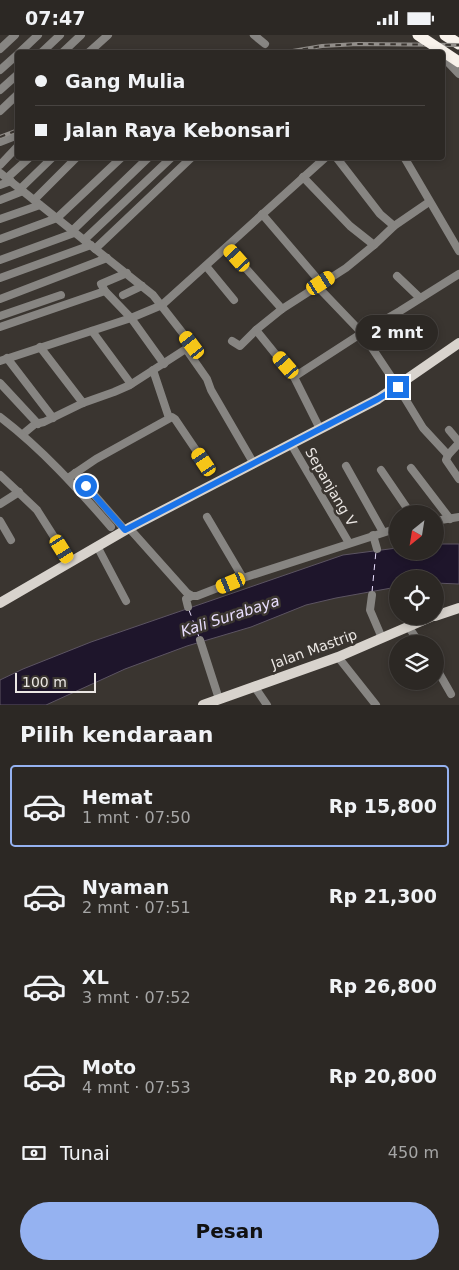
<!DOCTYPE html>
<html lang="id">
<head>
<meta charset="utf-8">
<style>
	body { margin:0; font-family:"DejaVu Sans",sans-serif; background:#383431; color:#f1f3f6; height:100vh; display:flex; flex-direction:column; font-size:19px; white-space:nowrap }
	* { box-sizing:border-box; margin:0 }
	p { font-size:16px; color:#a6a6a6 }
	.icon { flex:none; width:28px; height:28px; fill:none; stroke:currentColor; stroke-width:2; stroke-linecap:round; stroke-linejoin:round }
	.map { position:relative; height:670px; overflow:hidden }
	.drawer { display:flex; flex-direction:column; background:#2c2824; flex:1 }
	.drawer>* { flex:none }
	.guide { position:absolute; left:15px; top:15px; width:430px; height:110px; border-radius:5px; box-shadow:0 2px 8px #0003,0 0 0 1px #484441; display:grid; align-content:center; height:110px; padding:0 20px; background:#2c2824 }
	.needle { width:32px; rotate:210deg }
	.tools { position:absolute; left:389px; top:470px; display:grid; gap:10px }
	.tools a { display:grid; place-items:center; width:55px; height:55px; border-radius:50%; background:#2c2824; box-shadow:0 2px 8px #0003,0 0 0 1px #484441; font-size:25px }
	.scale { position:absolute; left:15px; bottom:12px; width:81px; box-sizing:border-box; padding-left:5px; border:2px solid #ebe7e4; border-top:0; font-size:14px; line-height:18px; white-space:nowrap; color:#ebe7e4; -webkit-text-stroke:4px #3a3530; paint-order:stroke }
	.end { position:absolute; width:22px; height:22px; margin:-11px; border:6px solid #1a73e8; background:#fff; box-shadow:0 0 0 2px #fff }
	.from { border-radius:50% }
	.bubble { position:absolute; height:35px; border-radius:18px; background:#2c2824; box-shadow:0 2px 8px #0003,0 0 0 1px #484441; font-size:16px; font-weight:800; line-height:35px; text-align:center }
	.car { position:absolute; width:15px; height:30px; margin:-15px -8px; border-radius:6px; box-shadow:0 0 4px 1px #0007; background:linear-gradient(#f5c518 24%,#345 0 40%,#f5c518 0 76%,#345 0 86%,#f5c518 0) }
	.guide b { display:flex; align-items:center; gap:18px; height:48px; font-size:19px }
	.guide b+b { border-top:1px solid #484441 }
	.guide i { width:12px; height:12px; background:#f1f3f6 }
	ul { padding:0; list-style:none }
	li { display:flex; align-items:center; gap:15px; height:82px; margin:0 10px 8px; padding:0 10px; border:2px solid transparent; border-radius:5px }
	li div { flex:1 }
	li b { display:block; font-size:19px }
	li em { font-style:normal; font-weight:800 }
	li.on { border-color:#95b2f1 }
	li>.icon { width:45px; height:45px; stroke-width:1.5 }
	h2 { padding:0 20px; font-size:22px; line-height:60px }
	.pay { display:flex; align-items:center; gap:12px; height:55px; padding:0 20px; font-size:19px }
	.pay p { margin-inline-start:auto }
	.button { display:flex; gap:10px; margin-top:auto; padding:10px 20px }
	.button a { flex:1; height:58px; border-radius:30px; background:#95b2f1; color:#111; font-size:20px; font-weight:800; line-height:58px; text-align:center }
	.status { display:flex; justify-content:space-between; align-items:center; height:35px; padding:0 25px; background:#2c2824; direction:ltr }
	.status svg { height:14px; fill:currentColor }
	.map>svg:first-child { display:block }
</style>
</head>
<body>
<div class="status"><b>07:47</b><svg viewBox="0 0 49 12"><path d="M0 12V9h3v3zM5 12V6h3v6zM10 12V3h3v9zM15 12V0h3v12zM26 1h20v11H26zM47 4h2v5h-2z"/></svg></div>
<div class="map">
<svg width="459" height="670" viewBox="0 0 459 670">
	<rect width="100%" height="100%" fill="#3a3530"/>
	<polygon fill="#1e152b" stroke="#5c5462" points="435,509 459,509 459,549 435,548 435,544 398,544 397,552 336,563 306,570 251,592 187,611 125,634 46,670 0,670 0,645 23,634 91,607 343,520 397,513 398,516 435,516"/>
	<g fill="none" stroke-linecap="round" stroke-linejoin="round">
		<g stroke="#e9defe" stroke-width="1" stroke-dasharray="6 5" stroke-linecap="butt">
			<polyline points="372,557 376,516"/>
			<polyline points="189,575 199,602"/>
		</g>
		<g stroke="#878582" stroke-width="8">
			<polyline points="254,0 265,9"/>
			<polyline points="0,14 15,0"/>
			<polyline points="19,18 38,0"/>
			<polyline points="41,18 60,0"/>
			<polyline points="62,18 81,0"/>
			<polyline points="88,18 108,0"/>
			<polyline points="442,21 459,39"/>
			<polyline points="0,35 18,19"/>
			<polyline points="0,55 18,39"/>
			<polyline points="0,76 18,59"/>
			<polyline points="0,107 18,100"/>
			<polyline points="336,122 380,179 394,191"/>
			<polyline points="404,122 459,216"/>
			<polyline points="0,130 18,111"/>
			<polyline points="0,138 153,260 192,310 130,350 114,357 83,368 44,387 35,389 23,399"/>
			<polyline points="303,142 350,191 374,210"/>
			<polyline points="7,143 30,122"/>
			<polyline points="0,150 11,146"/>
			<polyline points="20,154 53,122"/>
			<polyline points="0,165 23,156"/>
			<polyline points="34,165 77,122"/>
			<polyline points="262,179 321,248"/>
			<polyline points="0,184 40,170"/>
			<polyline points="72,196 149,122"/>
			<polyline points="0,204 57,183 122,122"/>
			<polyline points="84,205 172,122"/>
			<polyline points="227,212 282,274"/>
			<polyline points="95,214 192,122"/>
			<polyline points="0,225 74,198"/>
			<polyline points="206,231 234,265"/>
			<polyline points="127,238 101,249 105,256 131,283 164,329"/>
			<polyline points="397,241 420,263"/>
			<polyline points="0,243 91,210"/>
			<polyline points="317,251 362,298 398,352 423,393 448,420"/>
			<polyline points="123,260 142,251"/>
			<polyline points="0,264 107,223"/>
			<polyline points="0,281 61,260"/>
			<polyline points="0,292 105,256"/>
			<polyline points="256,295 294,342 320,394"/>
			<polyline points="92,296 131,349"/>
			<polyline points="232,306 240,311 256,295 282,274 346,233 374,210 394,191 429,167"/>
			<polyline points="40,312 83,368"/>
			<polyline points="186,314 207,344 211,355 254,429"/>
			<polyline points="7,323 53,383"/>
			<polyline points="0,326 131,283 162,270 326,122"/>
			<polyline points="153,335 169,383"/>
			<polyline points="294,342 362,298 400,276 459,239"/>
			<polyline points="0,348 38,389"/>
			<path d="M0,382C42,414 77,453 111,492"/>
			<polyline points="449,395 459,407"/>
			<polyline points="459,408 448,420 446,425 459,444"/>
			<polyline points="291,409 349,508"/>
			<polyline points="346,431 383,497"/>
			<polyline points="411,433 450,484"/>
			<polyline points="381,435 411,479"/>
			<polyline points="75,438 125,495"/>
			<polyline points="0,440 37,475 70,527"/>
			<polyline points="68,443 96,424 172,382 175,384 204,427"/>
			<polyline points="0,469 19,457"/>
			<polyline points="207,482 243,543"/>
			<polyline points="0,486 11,505"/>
			<polyline points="435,486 459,482"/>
			<polyline points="129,493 187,558 192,561 197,561 243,543 398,493"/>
			<polyline points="373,500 377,514"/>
			<polyline points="97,511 126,566"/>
			<polyline points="372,560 370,575 382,603"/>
			<polyline points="188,572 186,564 192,561"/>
			<polyline points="408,591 420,609"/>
			<polyline points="200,605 219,664"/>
			<polyline points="338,622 376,670"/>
			<polyline points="435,631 451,659"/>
			<polyline points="254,651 267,670"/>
		</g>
		<g stroke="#d8d3cd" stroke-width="10">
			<polyline points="0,568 129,493 378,364 459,308"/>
			<polyline points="435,581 459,573"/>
			<polyline points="203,670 338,622 433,581"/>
		</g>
		<polyline stroke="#f8f2eb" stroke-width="11" points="445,0 459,9"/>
		<g stroke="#938f8b" stroke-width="4">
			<g id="rail">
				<polyline points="281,18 322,11 358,9 459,10"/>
				<polyline points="0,102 18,95"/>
			</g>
		</g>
		<use href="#rail" stroke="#3a3530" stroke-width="2" stroke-dasharray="5.5" stroke-linecap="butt"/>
		<polyline stroke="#f8f2eb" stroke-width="11" points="418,0 459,27"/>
	</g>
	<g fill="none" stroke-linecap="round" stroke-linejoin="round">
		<polyline stroke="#1a73e8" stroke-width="6" points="86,451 125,495 378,364 398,352"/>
	</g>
	<g text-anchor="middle" stroke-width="5" stroke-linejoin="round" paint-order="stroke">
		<g font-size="14" fill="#ebe7e4" stroke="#3a3530">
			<text transform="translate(331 452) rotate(60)" y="5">Sepanjang V</text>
			<text transform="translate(314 614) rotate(-20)" y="5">Jalan Mastrip</text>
		</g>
		<g font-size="15" font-style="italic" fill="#e9defe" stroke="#3a3530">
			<text transform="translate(230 581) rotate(-18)" y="5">Kali Surabaya</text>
		</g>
	</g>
</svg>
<div class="tools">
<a><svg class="needle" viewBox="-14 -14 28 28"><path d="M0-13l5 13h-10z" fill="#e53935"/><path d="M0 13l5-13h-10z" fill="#a6a6a6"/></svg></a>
<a><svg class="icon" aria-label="locate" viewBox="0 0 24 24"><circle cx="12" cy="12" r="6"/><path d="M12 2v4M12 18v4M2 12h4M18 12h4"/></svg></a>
<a><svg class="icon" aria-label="layers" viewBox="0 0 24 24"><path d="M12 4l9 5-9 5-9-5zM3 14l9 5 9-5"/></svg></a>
</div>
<div class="scale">100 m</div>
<i class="end from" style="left:86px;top:451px"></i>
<i class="end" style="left:398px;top:352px"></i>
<div class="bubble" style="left:356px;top:280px;width:82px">2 mnt</div>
<i class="car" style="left:237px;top:223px;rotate:318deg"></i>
<i class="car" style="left:321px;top:248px;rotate:58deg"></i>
<i class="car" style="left:192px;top:310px;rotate:323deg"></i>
<i class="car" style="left:286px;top:330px;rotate:319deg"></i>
<i class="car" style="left:204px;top:427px;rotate:326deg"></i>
<i class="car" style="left:62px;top:514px;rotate:148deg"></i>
<i class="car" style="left:231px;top:548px;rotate:248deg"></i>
<div class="guide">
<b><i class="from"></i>Gang Mulia</b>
<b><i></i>Jalan Raya Kebonsari</b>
</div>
</div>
<section class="drawer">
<h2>Pilih kendaraan</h2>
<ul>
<li class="on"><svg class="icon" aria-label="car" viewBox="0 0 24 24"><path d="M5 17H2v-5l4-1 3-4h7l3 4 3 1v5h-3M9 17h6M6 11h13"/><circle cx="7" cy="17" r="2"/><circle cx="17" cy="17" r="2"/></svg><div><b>Hemat</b><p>1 mnt · 07:50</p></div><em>Rp 15,800</em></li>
<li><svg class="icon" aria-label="car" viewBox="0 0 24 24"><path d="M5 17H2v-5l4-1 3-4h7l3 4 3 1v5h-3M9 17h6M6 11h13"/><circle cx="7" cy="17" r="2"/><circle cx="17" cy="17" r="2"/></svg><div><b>Nyaman</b><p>2 mnt · 07:51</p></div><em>Rp 21,300</em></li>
<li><svg class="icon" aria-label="car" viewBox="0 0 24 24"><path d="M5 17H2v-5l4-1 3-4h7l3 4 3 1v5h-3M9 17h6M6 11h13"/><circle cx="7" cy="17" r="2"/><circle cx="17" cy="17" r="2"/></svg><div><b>XL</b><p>3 mnt · 07:52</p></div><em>Rp 26,800</em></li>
<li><svg class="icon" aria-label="car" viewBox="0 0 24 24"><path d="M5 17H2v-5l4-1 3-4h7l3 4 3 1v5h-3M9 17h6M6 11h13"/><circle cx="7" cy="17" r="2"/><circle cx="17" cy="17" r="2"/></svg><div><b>Moto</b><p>4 mnt · 07:53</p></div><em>Rp 20,800</em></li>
</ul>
<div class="pay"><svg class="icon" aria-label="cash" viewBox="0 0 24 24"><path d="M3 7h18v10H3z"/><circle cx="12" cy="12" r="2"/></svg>Tunai<p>450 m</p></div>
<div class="button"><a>Pesan</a></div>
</section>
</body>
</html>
